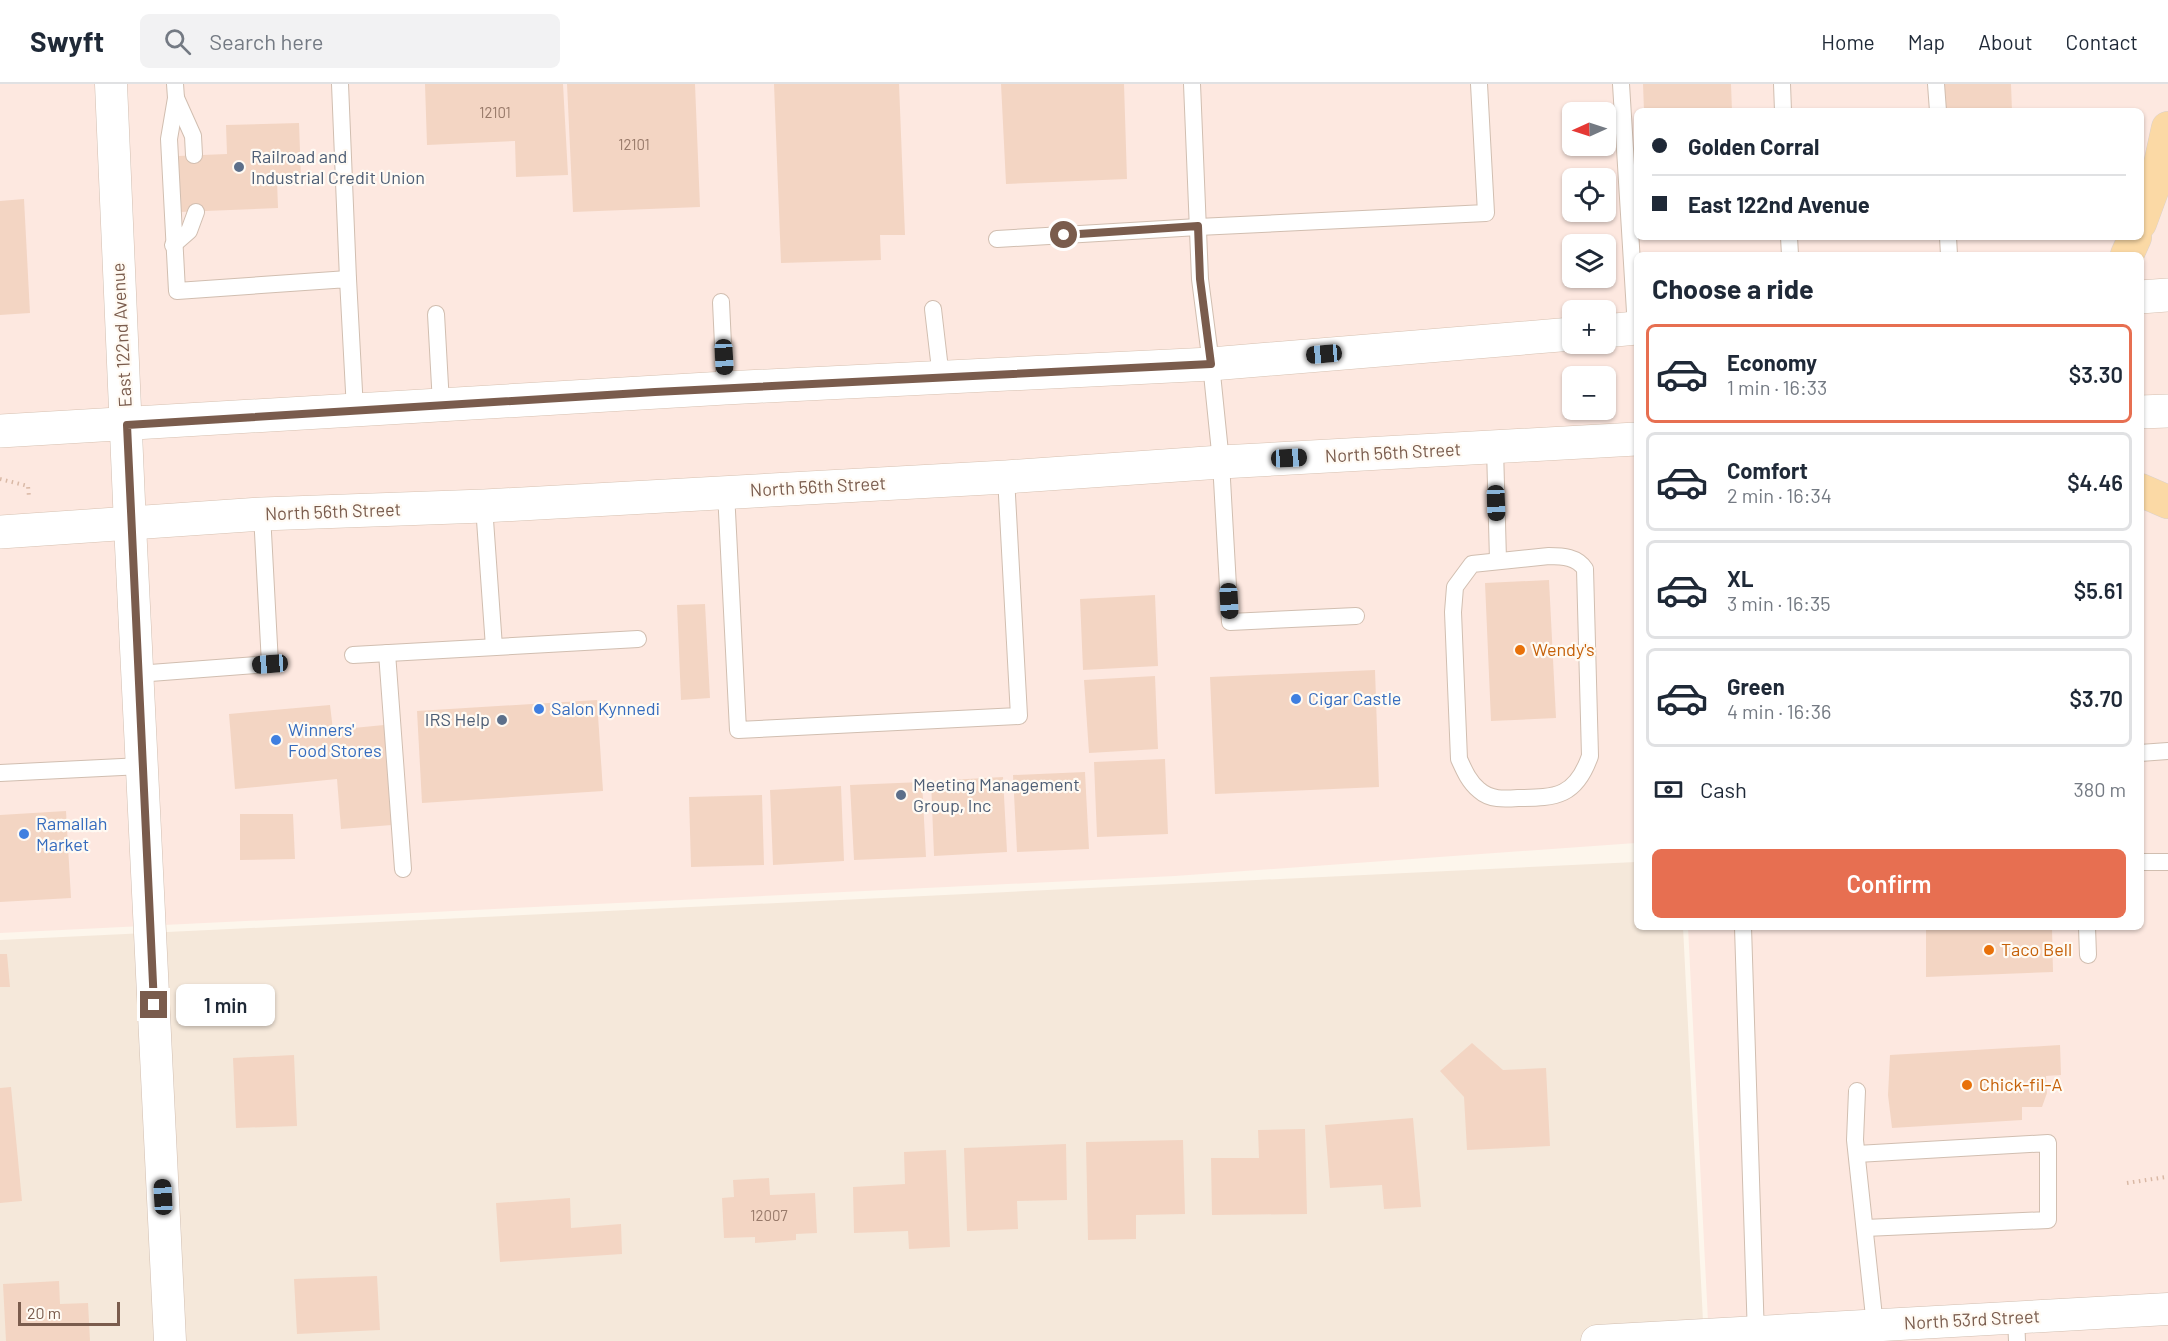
<!DOCTYPE html>
<html lang="en">
<head>
<meta charset="utf-8">
<style>
	body { margin:0; font-family:Barlow,sans-serif; background:#f2f2f3; color:#1f2937; height:100vh; display:flex; flex-direction:column; font-size:22px; white-space:nowrap }
	* { box-sizing:border-box; margin:0 }
	p { font-size:20px; color:#747a83 }
	.icon { flex:none; width:33px; height:33px; fill:none; stroke:currentColor; stroke-width:2; stroke-linecap:round; stroke-linejoin:round }
	.map { position:relative; flex:1; overflow:hidden }
	.details { position:absolute; left:1634px; top:168px; width:510px; height:678px; display:flex; flex-direction:column; background:#fff; border-radius:9px; box-shadow:0 2px 4px #0004 }
	.details>* { flex:none }
	.banner { position:absolute; left:1634px; top:24px; width:510px; height:132px; border-radius:9px; box-shadow:0 2px 4px #0004; display:grid; align-content:center; height:132px; padding:0 18px; background:#fff }
	.needle { width:39px; rotate:267deg }
	.buttons { position:absolute; left:1562px; top:18px; display:grid; gap:12px }
	.buttons a { display:grid; place-items:center; width:54px; height:54px; border-radius:9px; background:#fff; box-shadow:0 2px 4px #0004; font-size:30px }
	.scale { position:absolute; left:18px; bottom:15px; width:102px; box-sizing:border-box; padding-left:6px; border:3px solid #7a5c4d; border-top:0; font-size:16px; line-height:21px; white-space:nowrap; color:#7a5c4d; -webkit-text-stroke:4px #fffaf3; paint-order:stroke }
	.end { position:absolute; width:27px; height:27px; margin:-14px; border:8px solid #7a5c4d; background:#fff; box-shadow:0 0 0 3px #fff }
	.from { border-radius:50% }
	.bubble { position:absolute; height:42px; border-radius:9px; background:#fff; box-shadow:0 2px 4px #0004; font-size:20px; font-weight:600; line-height:42px; text-align:center }
	.car { position:absolute; width:18px; height:36px; margin:-18px -9px; border-radius:8px; box-shadow:0 0 4px 2px #0007; background:linear-gradient(#222 24%,#8ab4d8 0 40%,#222 0 76%,#8ab4d8 0 86%,#222 0) }
	.banner b { display:flex; align-items:center; gap:21px; height:57px; font-size:22px }
	.banner b+b { border-top:2px solid #e0e1e3 }
	.banner i { width:15px; height:15px; background:#1f2937 }
	ul { padding:0; list-style:none }
	li { display:flex; align-items:center; gap:18px; height:99px; margin:0 12px 9px; padding:0 6px; border:3px solid #e0e1e3; border-radius:9px }
	li div { flex:1 }
	li b { display:block; font-size:22px }
	li em { font-style:normal; font-weight:600 }
	li.on { border-color:#e76f51 }
	li>.icon { width:54px; height:54px; stroke-width:1.5 }
	h2 { padding:0 18px; font-size:27px; line-height:72px }
	.pay { display:flex; align-items:center; gap:15px; height:66px; padding:0 18px; font-size:22px }
	.pay p { margin-inline-start:auto }
	.button { display:flex; gap:12px; margin-top:auto; padding:12px 18px }
	.button a { flex:1; height:69px; border-radius:9px; background:#e76f51; color:#fff; font-size:24px; font-weight:600; line-height:69px; text-align:center }
	header { display:flex; align-items:center; gap:36px; box-sizing:border-box; height:84px; padding:0 30px; background:#fff; border-bottom:2px solid #e0e1e3 }
	header strong { font-size:28px }
	nav { display:flex; gap:33px; margin-inline-start:auto; font-size:21px }
	.search { width:420px; height:54px; background:#f2f2f3; display:flex; align-items:center; gap:15px; box-sizing:border-box; padding:0 21px; border-radius:9px; color:#747a83; font-size:22px }
	.map>svg:first-child { display:block }
</style>
</head>
<body>
<header>
<strong>Swyft</strong>
<div class="search"><svg class="icon" aria-label="search" viewBox="0 0 24 24"><circle cx="10" cy="10" r="6"/><path d="M15 15l6 6"/></svg>Search here</div>
<nav><a>Home</a><a>Map</a><a>About</a><a>Contact</a></nav>
</header>
<div class="map">
<svg width="2168" height="1257" viewBox="0 0 2168 1257">
	<rect width="100%" height="100%" fill="#fdf6ec"/>
	<polygon fill="#f5e8da" points="1636,778 1636,843 1683,843 1704,1257 0,1257 0,856"/>
	<path fill="#fde8e0" fill-rule="evenodd" d="M0,0H2168V1257H1709L1688,843H2140V171H1636V759L1175,792L0,849ZM1636,27H2140V153H1636ZM1572,28H1605V62H1572ZM1572,94H1605V128H1572ZM1572,160H1605V194H1572ZM1572,226H1605V260H1572ZM1572,292H1605V326H1572Z"/>
	<g fill="#f3d5c3">
		<polygon points="425,0 563,0 568,91 516,93 515,57 427,61"/>
		<polygon points="567,0 695,0 700,123 573,128"/>
		<polygon points="774,0 899,0 905,151 880,151 881,176 781,179"/>
		<polygon points="1001,0 1124,0 1127,95 1006,100"/>
		<polygon points="1643,0 1731,0 1732,27 1644,27"/>
		<polygon points="1943,0 2011,0 2012,27 1944,27"/>
		<polygon points="299,39 301,95 277,96 278,124 180,128 178,72 227,70 226,41"/>
		<polygon points="24,115 30,229 0,231 0,117"/>
		<polygon points="1549,496 1556,634 1491,637 1485,499"/>
		<polygon points="1155,511 1158,582 1083,586 1080,515"/>
		<polygon points="705,520 710,614 681,616 677,521"/>
		<polygon points="1375,586 1379,703 1215,710 1210,593"/>
		<polygon points="1155,592 1158,665 1089,669 1084,596"/>
		<polygon points="597,616 603,707 422,719 417,627"/>
		<polygon points="330,621 333,646 384,641 392,741 341,745 337,695 235,705 229,630"/>
		<polygon points="1165,675 1168,750 1097,753 1094,678"/>
		<polygon points="1085,688 1089,765 1017,768 1013,691"/>
		<polygon points="1003,693 1007,768 934,772 931,697"/>
		<polygon points="922,698 926,773 854,776 850,701"/>
		<polygon points="841,702 844,777 773,781 770,706"/>
		<polygon points="762,711 764,781 691,783 689,713"/>
		<polygon points="66,727 71,814 0,818 0,731"/>
		<polygon points="240,730 293,730 295,775 240,776"/>
		<polygon points="1926,843 2052,843 2053,888 1926,893"/>
		<polygon points="0,870 7,870 10,903 0,903"/>
		<polygon points="1472,959 1503,986 1546,984 1550,1062 1467,1066 1464,1013 1440,987"/>
		<polygon points="2060,961 2061,991 2046,992 2047,1009 2042,1023 2022,1023 2022,1036 1892,1044 1888,1011 1890,971"/>
		<polygon points="294,971 297,1042 236,1044 233,974"/>
		<polygon points="11,1003 22,1117 0,1119 0,1004"/>
		<polygon points="1413,1034 1421,1123 1384,1125 1382,1101 1330,1104 1325,1041"/>
		<polygon points="1305,1045 1307,1130 1212,1131 1211,1074 1259,1074 1258,1046"/>
		<polygon points="1183,1056 1185,1130 1136,1131 1136,1155 1088,1156 1086,1058"/>
		<polygon points="1066,1060 1067,1116 1017,1117 1018,1145 967,1147 964,1064"/>
		<polygon points="946,1066 950,1163 909,1165 908,1147 854,1149 853,1103 905,1100 904,1068"/>
		<polygon points="769,1094 770,1111 815,1109 817,1149 796,1150 796,1156 755,1159 755,1153 724,1154 722,1114 734,1113 733,1096"/>
		<polygon points="570,1114 571,1144 621,1140 622,1170 500,1178 496,1119"/>
		<polygon points="377,1192 380,1246 297,1250 294,1195"/>
		<polygon points="59,1197 60,1220 88,1219 90,1257 6,1257 3,1200"/>
	</g>
	<g fill="none" stroke-linecap="round" stroke-linejoin="round">
		<g stroke="#d1beb0" stroke-width="18">
			<g id="lane">
				<polyline points="175,0 176,14 169,55 177,207 348,195 355,326"/>
				<polyline points="340,0 348,195"/>
				<polyline points="1192,0 1200,195 1211,280 1221,378 1230,538 1356,532"/>
				<polyline points="1621,0 1636,244"/>
				<polyline points="1782,0 1783,27"/>
				<polyline points="1936,0 1938,27"/>
				<polyline points="176,14 193,52 194,71"/>
				<polyline points="1789,153 1790,171"/>
				<polyline points="1948,153 1949,171"/>
				<polyline points="997,155 1198,143 1486,129 1479,0"/>
				<polyline points="173,161 189,147 196,128"/>
				<polyline points="721,218 725,304"/>
				<polyline points="933,225 941,294"/>
				<polyline points="436,230 441,320"/>
				<polyline points="1495,364 1498,476"/>
				<polyline points="726,408 738,646 1019,632 1006,393"/>
				<polyline points="484,422 494,563"/>
				<path d="M1549,472C1563,472 1577,473 1585,485L1590,672C1576,712 1557,714 1518,714C1504,715 1490,716 1479,706C1469,698 1464,686 1459,675L1453,528L1455,503L1472,480Z"/>
				<polyline points="387,569 403,785"/>
				<polyline points="353,571 638,555"/>
				<polyline points="137,590 270,580 262,430"/>
				<polyline points="2140,669 2168,667"/>
				<polyline points="0,689 142,682"/>
				<polyline points="2140,778 2168,778"/>
				<polyline points="1743,843 1756,1253"/>
				<polyline points="2087,843 2088,871"/>
				<polyline points="1857,1007 1855,1056 1875,1242"/>
				<polyline points="1857,1070 2048,1059 2048,1136 1865,1144"/>
				<polyline points="2016,1234 2017,1257"/>
			</g>
		</g>
		<g stroke="#d1beb0" stroke-width="33">
			<g id="street">
				<polyline points="111,0 130,441 170,1257"/>
				<polyline points="1597,1257 2168,1225"/>
			</g>
		</g>
		<g stroke="#d6c0b0" stroke-width="34">
			<g id="secondary">
				<polyline points="2140,213 2168,211"/>
				<polyline points="1605,247 1636,244"/>
				<polyline points="2140,328 2168,327"/>
				<polyline points="0,347 725,304 1211,280 1572,250"/>
				<polyline points="0,448 262,430 484,422 1006,393 1221,378 1636,355"/>
			</g>
		</g>
		<g stroke="#dad1cd" stroke-width="34">
			<g id="primary">
				<polyline points="2140,139 2158,90 2168,44"/>
				<polyline points="2127,171 2135,153"/>
				<polyline points="2140,406 2168,418"/>
			</g>
		</g>
		<g stroke="#d9b8a5" stroke-width="4" stroke-dasharray="1.5 4.5" stroke-linecap="butt">
			<polyline points="0,395 28,402 29,413"/>
			<polyline points="2127,1099 2166,1093"/>
		</g>
		<use href="#lane" stroke="#fff" stroke-width="16"/>
		<use href="#street" stroke="#fff" stroke-width="32"/>
		<use href="#secondary" stroke="#fff" stroke-width="33"/>
		<use href="#primary" stroke="#fbd9a5" stroke-width="33"/>
	</g>
	<g fill="none" stroke-linecap="round" stroke-linejoin="round">
		<polyline stroke="#7a5c4d" stroke-width="8" points="154,921 127,341 655,308 1211,280 1200,195 1198,142 1064,151"/>
	</g>
	<g fill="#5c6f8a" stroke="#fffaf3" stroke-width="2">
		<circle cx="239" cy="83" r="6"/>
		<circle cx="502" cy="636" r="6"/>
		<circle cx="901" cy="711" r="6"/>
	</g>
	<g fill="#e8710a" stroke="#fffaf3" stroke-width="2">
		<circle cx="1520" cy="566" r="6"/>
		<circle cx="1989" cy="866" r="6"/>
		<circle cx="1967" cy="1001" r="6"/>
	</g>
	<g fill="#3f7fe0" stroke="#fffaf3" stroke-width="2">
		<circle cx="1296" cy="615" r="6"/>
		<circle cx="539" cy="625" r="6"/>
		<circle cx="276" cy="656" r="6"/>
		<circle cx="24" cy="750" r="6"/>
	</g>
	<g text-anchor="middle" stroke-width="4.5" stroke-linejoin="round" paint-order="stroke">
		<g font-size="15" fill="#987a6a">
			<text x="495" y="34">12101</text>
			<text x="634" y="66">12101</text>
			<text x="769" y="1137">12007</text>
		</g>
		<g font-size="18" fill="#4e5e75" stroke="#fffaf3" text-anchor="start">
			<text x="251" y="79">Railroad and<tspan x="251" dy="21">Industrial Credit Union</tspan></text>
			<text x="490" y="642" text-anchor="end">IRS Help</text>
			<text x="913" y="707">Meeting Management<tspan x="913" dy="21">Group, Inc</tspan></text>
		</g>
		<g font-size="18" fill="#7a5c4d" stroke="#fffaf3">
			<text transform="translate(122 251) rotate(-93)" y="6">East 122nd Avenue</text>
			<text transform="translate(1393 369) rotate(-3)" y="6">North 56th Street</text>
			<text transform="translate(818 403) rotate(-3)" y="6">North 56th Street</text>
			<text transform="translate(333 428) rotate(-2)" y="6">North 56th Street</text>
			<text transform="translate(1972 1236) rotate(-3)" y="6">North 53rd Street</text>
		</g>
		<g font-size="18" fill="#c56008" stroke="#fffaf3" text-anchor="start">
			<text x="1532" y="572">Wendy's</text>
			<text x="2001" y="872">Taco Bell</text>
			<text x="1979" y="1007">Chick-fil-A</text>
		</g>
		<g font-size="18" fill="#366cbe" stroke="#fffaf3" text-anchor="start">
			<text x="1308" y="621">Cigar Castle</text>
			<text x="551" y="631">Salon Kynnedi</text>
			<text x="288" y="652">Winners'<tspan x="288" dy="21">Food Stores</tspan></text>
			<text x="36" y="746">Ramallah<tspan x="36" dy="21">Market</tspan></text>
		</g>
	</g>
</svg>
<div class="buttons">
<a><svg class="needle" viewBox="-14 -14 28 28"><path d="M0-13l5 13h-10z" fill="#e53935"/><path d="M0 13l5-13h-10z" fill="#747a83"/></svg></a>
<a><svg class="icon" aria-label="locate" viewBox="0 0 24 24"><circle cx="12" cy="12" r="6"/><path d="M12 2v4M12 18v4M2 12h4M18 12h4"/></svg></a>
<a><svg class="icon" aria-label="layers" viewBox="0 0 24 24"><path d="M12 4l9 5-9 5-9-5zM3 14l9 5 9-5"/></svg></a>
<a>+</a>
<a>−</a>
</div>
<div class="scale">20 m</div>
<i class="end from" style="left:1064px;top:151px"></i>
<i class="end" style="left:154px;top:921px"></i>
<div class="bubble" style="left:176px;top:900px;width:99px">1 min</div>
<i class="car" style="left:1324px;top:270px;rotate:265deg"></i>
<i class="car" style="left:724px;top:273px;rotate:177deg"></i>
<i class="car" style="left:1289px;top:374px;rotate:87deg"></i>
<i class="car" style="left:1496px;top:419px;rotate:178deg"></i>
<i class="car" style="left:1229px;top:517px;rotate:177deg"></i>
<i class="car" style="left:270px;top:580px;rotate:266deg"></i>
<i class="car" style="left:163px;top:1113px;rotate:357deg"></i>
<div class="banner">
<b><i class="from"></i>Golden Corral</b>
<b><i></i>East 122nd Avenue</b>
</div>
<section class="details">
<h2>Choose a ride</h2>
<ul>
<li class="on"><svg class="icon" aria-label="car" viewBox="0 0 24 24"><path d="M5 17H2v-5l4-1 3-4h7l3 4 3 1v5h-3M9 17h6M6 11h13"/><circle cx="7" cy="17" r="2"/><circle cx="17" cy="17" r="2"/></svg><div><b>Economy</b><p>1 min · 16:33</p></div><em>$3.30</em></li>
<li><svg class="icon" aria-label="car" viewBox="0 0 24 24"><path d="M5 17H2v-5l4-1 3-4h7l3 4 3 1v5h-3M9 17h6M6 11h13"/><circle cx="7" cy="17" r="2"/><circle cx="17" cy="17" r="2"/></svg><div><b>Comfort</b><p>2 min · 16:34</p></div><em>$4.46</em></li>
<li><svg class="icon" aria-label="car" viewBox="0 0 24 24"><path d="M5 17H2v-5l4-1 3-4h7l3 4 3 1v5h-3M9 17h6M6 11h13"/><circle cx="7" cy="17" r="2"/><circle cx="17" cy="17" r="2"/></svg><div><b>XL</b><p>3 min · 16:35</p></div><em>$5.61</em></li>
<li><svg class="icon" aria-label="car" viewBox="0 0 24 24"><path d="M5 17H2v-5l4-1 3-4h7l3 4 3 1v5h-3M9 17h6M6 11h13"/><circle cx="7" cy="17" r="2"/><circle cx="17" cy="17" r="2"/></svg><div><b>Green</b><p>4 min · 16:36</p></div><em>$3.70</em></li>
</ul>
<div class="pay"><svg class="icon" aria-label="cash" viewBox="0 0 24 24"><path d="M3 7h18v10H3z"/><circle cx="12" cy="12" r="2"/></svg>Cash<p>380 m</p></div>
<div class="button"><a>Confirm</a></div>
</section>
</div>
</body>
</html>
